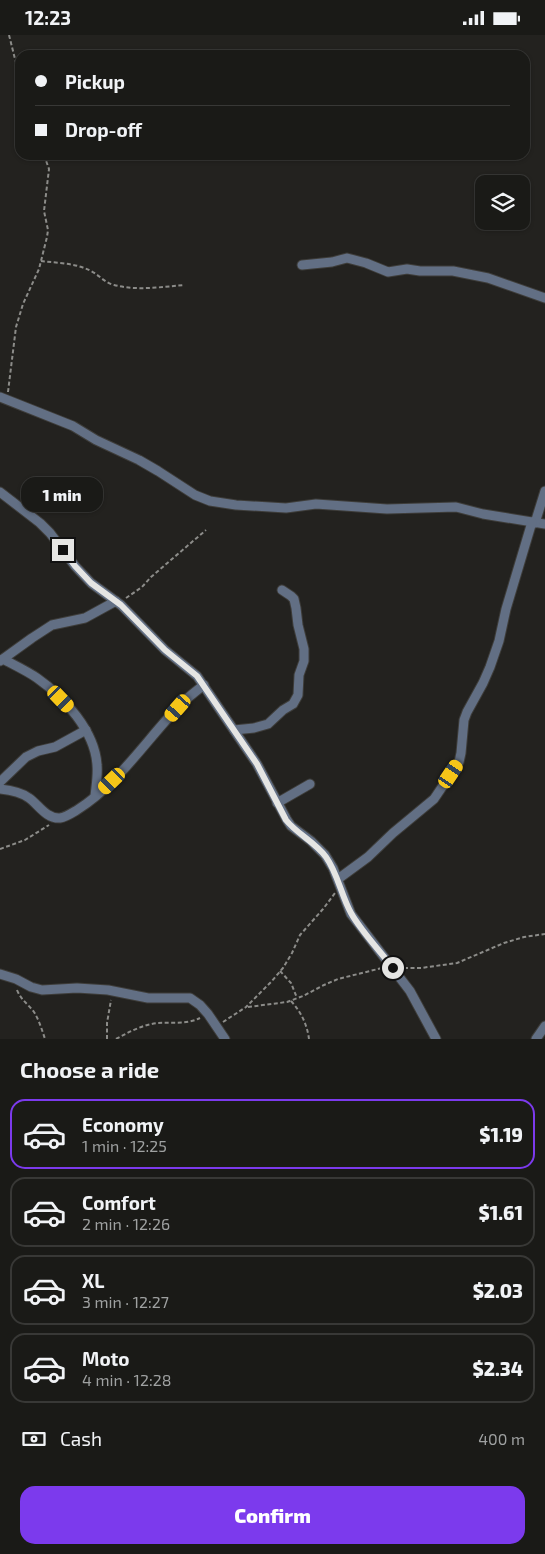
<!DOCTYPE html>
<html lang="en">
<head>
<meta charset="utf-8">
<style>
	body { margin:0; font-family:"Exo 2",sans-serif; background:#232320; color:#f1f3f6; height:100vh; display:flex; flex-direction:column; font-size:19px; white-space:nowrap }
	* { box-sizing:border-box; margin:0 }
	p { font-size:16px; color:#9fa1a1 }
	.icon { flex:none; width:28px; height:28px; fill:none; stroke:currentColor; stroke-width:2; stroke-linecap:round; stroke-linejoin:round }
	.map { position:relative; height:1004px; overflow:hidden }
	.panel { display:flex; flex-direction:column; background:#1a1a17; flex:1 }
	.panel>* { flex:none }
	.top-card { position:absolute; left:15px; top:15px; width:515px; height:110px; border-radius:15px; box-shadow:0 1px 4px #0004,0 0 0 1px #383836; display:grid; align-content:center; height:110px; padding:0 20px; background:#1a1a17 }
	.buttons { position:absolute; left:475px; top:140px; display:grid; gap:10px }
	.buttons a { display:grid; place-items:center; width:55px; height:55px; border-radius:10px; background:#1a1a17; box-shadow:0 1px 4px #0004,0 0 0 1px #383836; font-size:25px }
	.end { position:absolute; width:22px; height:22px; margin:-11px; border:6px solid #e5e5e3; background:#111; box-shadow:0 0 0 2px #111 }
	.from { border-radius:50% }
	.bubble { position:absolute; height:35px; border-radius:15px; background:#1a1a17; box-shadow:0 1px 4px #0004,0 0 0 1px #383836; font-size:16px; font-weight:800; line-height:35px; text-align:center }
	.car { position:absolute; width:15px; height:30px; margin:-15px -8px; border-radius:6px; box-shadow:0 0 4px 1px #0007; background:linear-gradient(#f5c518 24%,#345 0 40%,#f5c518 0 76%,#345 0 86%,#f5c518 0) }
	.top-card b { display:flex; align-items:center; gap:18px; height:48px; font-size:19px }
	.top-card b+b { border-top:1px solid #383836 }
	.top-card i { width:12px; height:12px; background:#f1f3f6 }
	ul { padding:0; list-style:none }
	li { display:flex; align-items:center; gap:15px; height:70px; margin:0 10px 8px; padding:0 10px; border:2px solid #383836; border-radius:15px }
	li div { flex:1 }
	li b { display:block; font-size:19px }
	li em { font-style:normal; font-weight:800 }
	li.selected { border-color:#7c3aed }
	li>.icon { width:45px; height:45px; stroke-width:1.5 }
	h2 { padding:0 20px; font-size:22px; line-height:60px }
	.pay { display:flex; align-items:center; gap:12px; height:55px; padding:0 20px; font-size:19px }
	.pay p { margin-inline-start:auto }
	.button { display:flex; gap:10px; margin-top:auto; padding:10px 20px }
	.button a { flex:1; height:58px; border-radius:15px; background:#7c3aed; color:#fff; font-size:20px; font-weight:800; line-height:58px; text-align:center }
	.status { display:flex; justify-content:space-between; align-items:center; height:35px; padding:0 25px; background:#1a1a17; direction:ltr }
	.status svg { height:14px; fill:currentColor }
	.map>svg:first-child { display:block }
</style>
</head>
<body>
<div class="status"><b>12:23</b><svg viewBox="0 0 49 12"><path d="M0 12V9h3v3zM5 12V6h3v6zM10 12V3h3v9zM15 12V0h3v12zM26 1h20v11H26zM47 4h2v5h-2z"/></svg></div>
<div class="map">
<svg width="545" height="1004" viewBox="0 0 545 1004">
	<rect width="100%" height="100%" fill="#23221f"/>
	<g fill="none" stroke-linecap="round" stroke-linejoin="round">
		<g stroke="#3e3d3a" stroke-width="11">
			<g id="minor">
				<polyline points="302,230 332,227 347,223 366,228 388,237 407,234 420,236 453,236 488,243 545,263"/>
				<polyline points="0,362 73,391 96,405 139,425 158,436 195,460 210,466 236,470 286,473 316,469 387,474 456,472 483,479 545,489"/>
				<polyline points="0,457 40,488 50,498 75,531 91,548 121,570 165,615 197,641 257,729 287,785 291,791 311,806 325,820 333,833 351,879 410,956 436,1004"/>
				<polyline points="535,488 545,456"/>
				<path d="M3,624C14,630 27,636 37,643C64,662 95,696 97,730C98,741 96,751 95,761"/>
				<polyline points="0,626 32,603 52,590 85,583 116,566"/>
				<polyline points="234,695 254,693 268,689 283,675 293,669 298,660 299,640 304,626 304,614 298,590 296,573 294,564 291,561 282,555"/>
				<polyline points="0,747 26,722 38,716 55,712 86,695"/>
				<path d="M0,754C9,755 21,757 29,763C38,769 46,784 60,783C66,782 72,778 77,775C120,748 148,702 183,667C190,661 197,655 204,650"/>
				<polyline points="277,768 310,749"/>
				<polyline points="338,844 368,822 393,798 434,764 459,727 461,718 464,685 467,677 483,648 490,632 499,606 506,574 532,487"/>
				<polyline points="0,939 16,944 31,952 42,955 77,953 108,955 148,963 190,963 200,970 208,979 225,1004"/>
				<polyline points="536,1004 545,991"/>
			</g>
		</g>
		<g stroke="#8c8c89" stroke-width="2" stroke-dasharray="4 2.5" stroke-linecap="butt">
			<polyline points="9,0 20,44"/>
			<path d="M41,226C57,228 76,228 91,236C99,240 105,248 114,250C137,256 161,252 184,250"/>
			<polyline points="8,357 16,292 23,269 39,234 47,202 48,195 44,176 49,134 44,120"/>
			<polyline points="126,563 142,552 151,542 206,495"/>
			<polyline points="0,814 25,805 49,790"/>
			<polyline points="404,933 421,933 457,928 504,908 524,902 545,899"/>
			<polyline points="280,936 291,948 297,963"/>
			<path d="M17,955C21,965 28,969 34,977C39,985 42,995 45,1004"/>
			<path d="M291,966C301,977 307,989 309,1004"/>
			<polyline points="248,972 287,967 303,961 324,950 338,944 382,933"/>
			<polyline points="223,987 246,972 271,947 283,933 292,918 300,900 323,874 335,858"/>
			<polyline points="107,1004 107,988 111,965"/>
			<path d="M116,1004C129,997 142,990 157,988C171,987 186,990 200,983"/>
		</g>
		<use href="#minor" stroke="#626f84" stroke-width="9"/>
	</g>
	<g fill="none" stroke-linecap="round" stroke-linejoin="round">
		<path stroke="#e5e5e3" stroke-width="6" d="M63,515L75,531L91,548L121,570L165,615L197,641L257,729L286,785C297,799 315,807 326,822C338,839 341,860 351,878C361,896 380,916 393,933"/>
	</g>
</svg>
<div class="buttons">
<a><svg class="icon" aria-label="layers" viewBox="0 0 24 24"><path d="M12 4l9 5-9 5-9-5zM3 14l9 5 9-5"/></svg></a>
</div>
<i class="end from" style="left:393px;top:933px"></i>
<i class="end" style="left:63px;top:515px"></i>
<div class="bubble" style="left:21px;top:442px;width:82px">1 min</div>
<i class="car" style="left:61px;top:664px;rotate:136deg"></i>
<i class="car" style="left:178px;top:673px;rotate:221deg"></i>
<i class="car" style="left:451px;top:739px;rotate:34deg"></i>
<i class="car" style="left:112px;top:746px;rotate:226deg"></i>
<div class="top-card">
<b><i class="from"></i>Pickup</b>
<b><i></i>Drop-off</b>
</div>
</div>
<section class="panel">
<h2>Choose a ride</h2>
<ul>
<li class="selected"><svg class="icon" aria-label="car" viewBox="0 0 24 24"><path d="M5 17H2v-5l4-1 3-4h7l3 4 3 1v5h-3M9 17h6M6 11h13"/><circle cx="7" cy="17" r="2"/><circle cx="17" cy="17" r="2"/></svg><div><b>Economy</b><p>1 min · 12:25</p></div><em>$1.19</em></li>
<li><svg class="icon" aria-label="car" viewBox="0 0 24 24"><path d="M5 17H2v-5l4-1 3-4h7l3 4 3 1v5h-3M9 17h6M6 11h13"/><circle cx="7" cy="17" r="2"/><circle cx="17" cy="17" r="2"/></svg><div><b>Comfort</b><p>2 min · 12:26</p></div><em>$1.61</em></li>
<li><svg class="icon" aria-label="car" viewBox="0 0 24 24"><path d="M5 17H2v-5l4-1 3-4h7l3 4 3 1v5h-3M9 17h6M6 11h13"/><circle cx="7" cy="17" r="2"/><circle cx="17" cy="17" r="2"/></svg><div><b>XL</b><p>3 min · 12:27</p></div><em>$2.03</em></li>
<li><svg class="icon" aria-label="car" viewBox="0 0 24 24"><path d="M5 17H2v-5l4-1 3-4h7l3 4 3 1v5h-3M9 17h6M6 11h13"/><circle cx="7" cy="17" r="2"/><circle cx="17" cy="17" r="2"/></svg><div><b>Moto</b><p>4 min · 12:28</p></div><em>$2.34</em></li>
</ul>
<div class="pay"><svg class="icon" aria-label="cash" viewBox="0 0 24 24"><path d="M3 7h18v10H3z"/><circle cx="12" cy="12" r="2"/></svg>Cash<p>400 m</p></div>
<div class="button"><a>Confirm</a></div>
</section>
</body>
</html>
